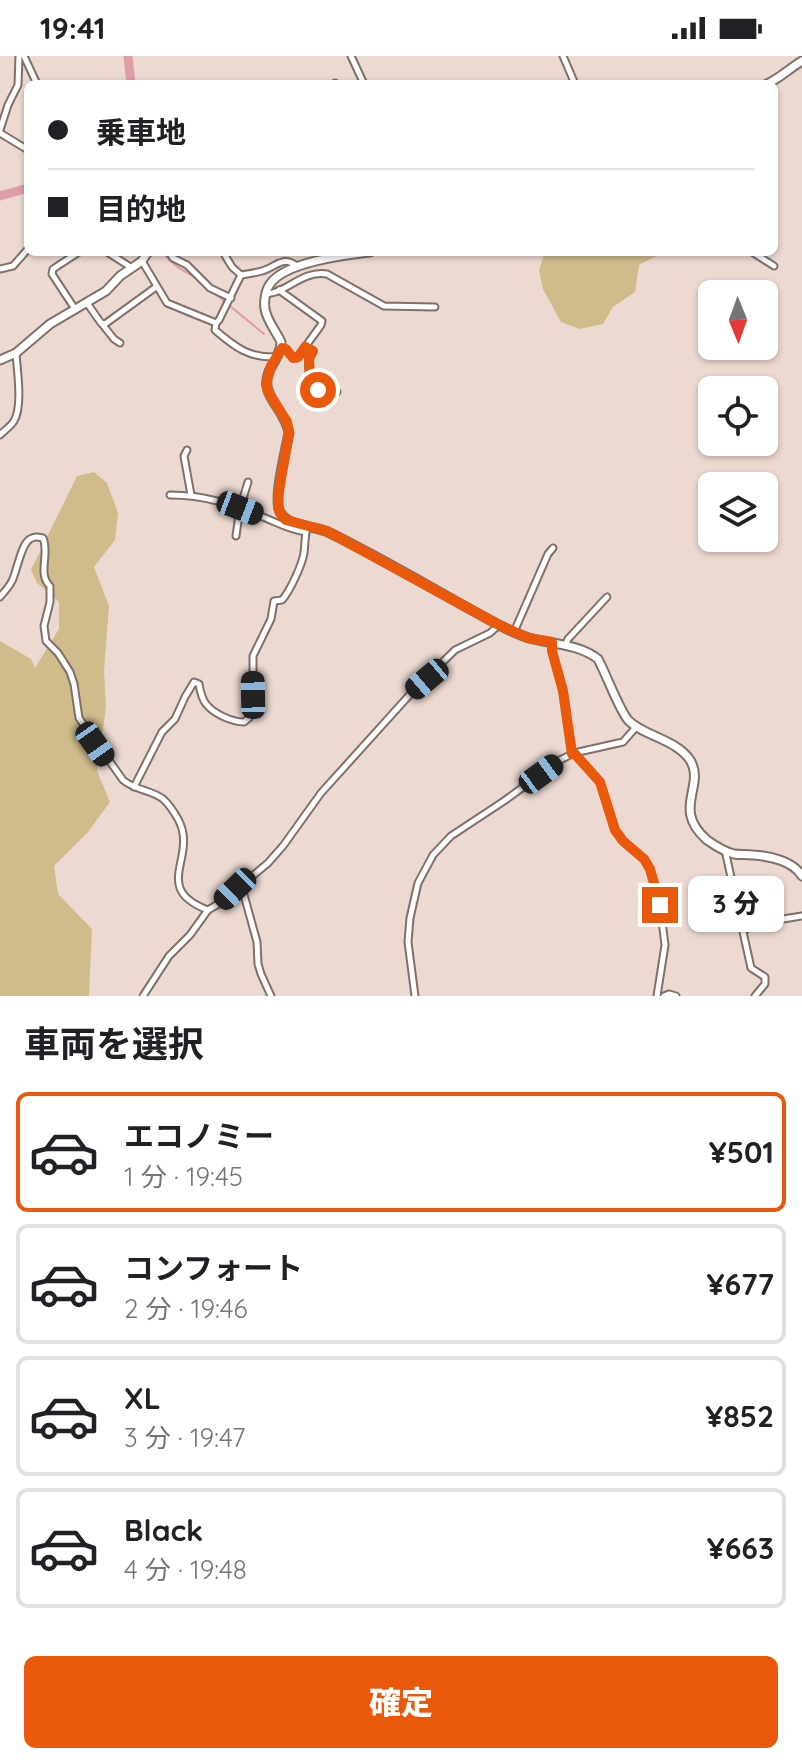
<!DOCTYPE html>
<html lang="ja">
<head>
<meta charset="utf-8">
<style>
	body { margin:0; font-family:Quicksand,"Noto Sans JP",sans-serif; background:#f2f2f2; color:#202124; height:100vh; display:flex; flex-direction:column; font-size:30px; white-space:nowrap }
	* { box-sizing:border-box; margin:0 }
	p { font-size:26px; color:#757577 }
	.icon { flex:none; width:44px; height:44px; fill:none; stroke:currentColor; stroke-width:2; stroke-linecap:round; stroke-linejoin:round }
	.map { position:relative; height:940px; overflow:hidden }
	.drawer { display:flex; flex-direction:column; background:#fff; flex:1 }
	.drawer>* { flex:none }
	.guide { position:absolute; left:24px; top:24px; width:754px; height:176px; border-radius:12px; box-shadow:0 2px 6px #0004; display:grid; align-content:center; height:176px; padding:0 24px; background:#fff }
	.needle { width:52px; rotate:179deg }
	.tools { position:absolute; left:698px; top:224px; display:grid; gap:16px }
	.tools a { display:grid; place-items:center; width:80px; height:80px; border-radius:12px; background:#fff; box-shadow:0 2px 6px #0004; font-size:40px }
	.end { position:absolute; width:36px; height:36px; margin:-18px; border:10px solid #ea580c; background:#fff; box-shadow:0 0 0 4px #fff }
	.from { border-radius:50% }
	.bubble { position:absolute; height:56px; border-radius:12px; background:#fff; box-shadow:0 2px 6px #0004; font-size:26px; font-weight:800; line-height:56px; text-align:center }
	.car { position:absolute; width:24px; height:48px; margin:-24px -12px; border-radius:10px; box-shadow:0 0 6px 2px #0007; background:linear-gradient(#222 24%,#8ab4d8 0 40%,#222 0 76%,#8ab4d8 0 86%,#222 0) }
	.guide b { display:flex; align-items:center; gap:28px; height:76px; font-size:30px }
	.guide b+b { border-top:2px solid #e0e0e0 }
	.guide i { width:20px; height:20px; background:#202124 }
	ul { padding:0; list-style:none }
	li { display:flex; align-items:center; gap:24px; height:120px; margin:0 16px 12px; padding:0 8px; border:4px solid #e0e0e0; border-radius:12px }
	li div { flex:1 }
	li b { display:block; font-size:30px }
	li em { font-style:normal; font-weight:800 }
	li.active { border-color:#ea580c }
	li>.icon { width:72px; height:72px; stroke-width:1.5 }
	h2 { padding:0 24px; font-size:36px; line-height:96px }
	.cta { display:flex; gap:16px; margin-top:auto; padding:16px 24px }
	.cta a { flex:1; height:92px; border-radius:12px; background:#ea580c; color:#fff; font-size:32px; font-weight:800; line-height:92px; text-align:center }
	.status { display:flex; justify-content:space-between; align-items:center; height:56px; padding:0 40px; background:#fff; direction:ltr }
	.status svg { height:22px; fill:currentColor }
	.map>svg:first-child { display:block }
</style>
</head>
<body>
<div class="status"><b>19:41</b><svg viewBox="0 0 49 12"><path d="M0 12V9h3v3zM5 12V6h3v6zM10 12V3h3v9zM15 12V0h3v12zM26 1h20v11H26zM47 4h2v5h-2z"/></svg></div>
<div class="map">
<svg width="802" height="940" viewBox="0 0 802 940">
	<rect width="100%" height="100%" fill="#ecdad2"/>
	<g fill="#d0bb8b">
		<polygon points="545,196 664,196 639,209 635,236 613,251 603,268 580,273 561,266 543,233 539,214"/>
		<polygon points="94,416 107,427 118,457 115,484 94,511 109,550 104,615 106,651 97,715 110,746 88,776 54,810 58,838 92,873 89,940 0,940 0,585 31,603 35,612 59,573 59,546 37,527 31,514 77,420"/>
	</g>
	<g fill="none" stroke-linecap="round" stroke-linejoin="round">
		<g stroke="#e19caa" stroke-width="2">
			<path d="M163,196C172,210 185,215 199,224"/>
			<polyline points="213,236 264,278"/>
		</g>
		<g stroke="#e19caa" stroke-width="9">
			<polyline points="128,0 131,28"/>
			<polyline points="0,140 28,132"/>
		</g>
		<g stroke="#7f7069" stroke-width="9">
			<g id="street">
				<polyline points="24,0 37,28"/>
				<polyline points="351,0 364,28"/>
				<polyline points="563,0 575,28"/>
				<polyline points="335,27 336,28"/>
				<polyline points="0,74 8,49 18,29 19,0"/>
				<polyline points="0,77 28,94"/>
				<polyline points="107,196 132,212"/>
				<polyline points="169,196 173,202 187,209 210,232 231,242"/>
				<path d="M223,196L232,211L241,219C248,218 255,217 262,215C277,211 282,198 298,211"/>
				<polyline points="752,196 774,210"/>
				<path d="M142,205L167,247L216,267L215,274C236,292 249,302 277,301"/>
				<polyline points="0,213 13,210 28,193"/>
				<polyline points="279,234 322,265 321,269 298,301 291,300 286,293 282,292"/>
				<path d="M266,238C287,237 302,214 327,218L384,250L435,251"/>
				<polyline points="87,247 101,267 105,268 156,231"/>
				<polyline points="75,253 52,218 53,213 79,196"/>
				<polyline points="216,267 219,264 241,219"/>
				<polyline points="102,268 114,283 120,287"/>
				<path d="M305,291L313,295C304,310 310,324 321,336H337"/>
				<path d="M0,379C4,375 11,370 14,365C23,350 17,314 16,297"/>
				<polyline points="187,394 184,400 191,439"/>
				<path d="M170,439C206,439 230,448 263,461C278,467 290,474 306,476"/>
				<polyline points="236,480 240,452 248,426"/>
				<path d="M0,541C4,536 9,531 12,525C17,515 21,488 30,483C35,480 38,481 43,482C50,498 37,518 50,530V546L44,570L46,585L58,597L70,616L74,628L79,662L123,724C134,734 152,734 163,743C169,748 174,756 178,763C199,801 150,832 208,854"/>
				<polyline points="514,576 548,498 553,492"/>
				<polyline points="552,586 552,595 563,635 572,698"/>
				<polyline points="565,590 568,583 607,541"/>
				<polyline points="574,697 600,726 615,774 623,785 644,803 650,813 660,849 665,889 657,940"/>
				<path d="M134,731L162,676L175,663L185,641L194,626L199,628C200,634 202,643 206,648C214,658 232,666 244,666L249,662L253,647V600L271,563L274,545L282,544C290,535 302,509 304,497C305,488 305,479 307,470"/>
				<polyline points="725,794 751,912 765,921 765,928 755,940"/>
				<polyline points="241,828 257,886 258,908 261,918 271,940"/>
				<polyline points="743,874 775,862 783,863 802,860"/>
				<polyline points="143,940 169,900 190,879 208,854 220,847 268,807 283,790 321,737 414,634 455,594 490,577 499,569"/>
				<polyline points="415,940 408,886 410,862 418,827 433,799 451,780 504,745 560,704 574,697 623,686 637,670"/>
				<polyline points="664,940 669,938 676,940"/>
			</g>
		</g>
		<g stroke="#7f7069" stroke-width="11">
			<g id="secondary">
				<path d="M767,28C780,22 790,12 802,5"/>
				<path d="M370,196C345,199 285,206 270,228C265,235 264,246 265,253C267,265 276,275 281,286C281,303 265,312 267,329C268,344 286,358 289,377C286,393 273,444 280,456C289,472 314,469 330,477C387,505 443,539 499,569C509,574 519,579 529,582C551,588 579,588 598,603C606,618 619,653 628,664C643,680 676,683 690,704C706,730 671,753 707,784C714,789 726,796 734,798C740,799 747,798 753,799C770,800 793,805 802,820"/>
				<polyline points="0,304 16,297 50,268 106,235 120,220 142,205 148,196"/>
			</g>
		</g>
		<use href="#street" stroke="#fff" stroke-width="5"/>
		<use href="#secondary" stroke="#fff" stroke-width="7"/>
	</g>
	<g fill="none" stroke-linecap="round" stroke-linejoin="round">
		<polyline stroke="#ea580c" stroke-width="10" points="318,334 310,324 309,302 313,295 305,291 298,301 293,302 286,293 282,292 271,310 266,328 268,336 287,366 289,377 278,440 278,451 281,458 286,464 327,475 499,569 528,582 552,586 552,595 563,635 572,698 574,697 600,726 615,774 623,785 644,803 650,813 660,849"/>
	</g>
</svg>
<div class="tools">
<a><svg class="needle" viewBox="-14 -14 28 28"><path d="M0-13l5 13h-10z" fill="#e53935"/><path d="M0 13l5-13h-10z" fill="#757577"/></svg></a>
<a><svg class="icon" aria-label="locate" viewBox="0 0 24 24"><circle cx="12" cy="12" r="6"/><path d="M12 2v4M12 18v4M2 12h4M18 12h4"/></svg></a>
<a><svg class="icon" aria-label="layers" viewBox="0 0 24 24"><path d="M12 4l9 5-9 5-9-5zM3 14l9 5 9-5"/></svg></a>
</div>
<i class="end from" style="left:318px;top:334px"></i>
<i class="end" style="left:660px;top:849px"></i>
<div class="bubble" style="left:688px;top:820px;width:96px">3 分</div>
<i class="car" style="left:240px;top:452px;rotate:111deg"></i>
<i class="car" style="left:427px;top:623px;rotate:230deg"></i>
<i class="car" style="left:253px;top:639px;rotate:359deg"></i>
<i class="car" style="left:95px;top:688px;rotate:145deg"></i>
<i class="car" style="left:541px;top:718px;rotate:54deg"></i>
<i class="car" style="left:235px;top:833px;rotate:226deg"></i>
<div class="guide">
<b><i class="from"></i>乗車地</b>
<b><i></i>目的地</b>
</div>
</div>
<section class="drawer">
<h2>車両を選択</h2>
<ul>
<li class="active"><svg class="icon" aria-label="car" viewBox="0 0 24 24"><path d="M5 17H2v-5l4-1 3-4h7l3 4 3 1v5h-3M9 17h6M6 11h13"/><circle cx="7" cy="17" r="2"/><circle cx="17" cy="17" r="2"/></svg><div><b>エコノミー</b><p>1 分 · 19:45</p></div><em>¥501</em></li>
<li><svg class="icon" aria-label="car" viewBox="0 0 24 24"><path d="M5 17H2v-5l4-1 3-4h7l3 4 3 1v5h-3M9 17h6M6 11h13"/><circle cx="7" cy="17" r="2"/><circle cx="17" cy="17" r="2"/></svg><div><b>コンフォート</b><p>2 分 · 19:46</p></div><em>¥677</em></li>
<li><svg class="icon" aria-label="car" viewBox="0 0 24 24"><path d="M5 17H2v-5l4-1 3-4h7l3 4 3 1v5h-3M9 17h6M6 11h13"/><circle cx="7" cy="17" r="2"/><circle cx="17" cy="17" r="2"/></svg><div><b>XL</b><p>3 分 · 19:47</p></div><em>¥852</em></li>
<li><svg class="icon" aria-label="car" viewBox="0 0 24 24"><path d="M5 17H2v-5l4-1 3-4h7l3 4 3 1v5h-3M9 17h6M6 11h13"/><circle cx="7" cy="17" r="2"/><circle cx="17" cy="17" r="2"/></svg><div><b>Black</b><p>4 分 · 19:48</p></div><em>¥663</em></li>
</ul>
<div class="cta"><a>確定</a></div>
</section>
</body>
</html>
